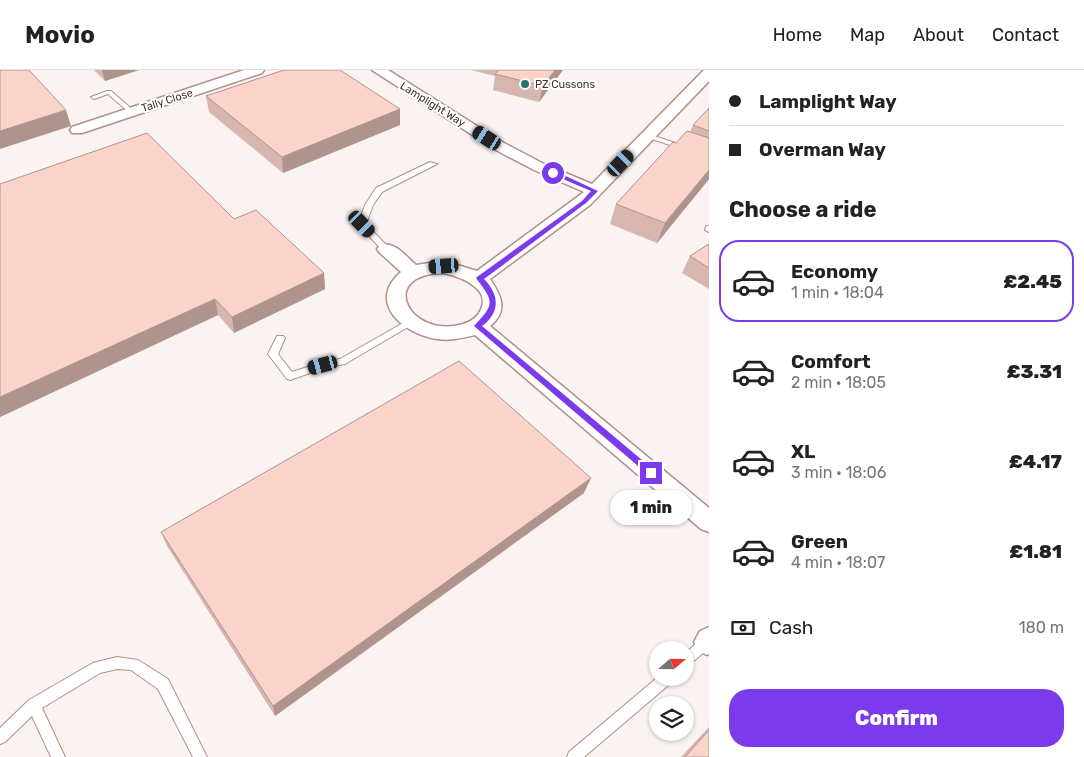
<!DOCTYPE html>
<html lang="en">
<head>
<meta charset="utf-8">
<style>
	body { margin:0; font-family:Rubik,sans-serif; background:#f6f6f6; color:#222; height:100vh; display:flex; flex-direction:column; font-size:19px; white-space:nowrap }
	* { box-sizing:border-box; margin:0 }
	p { font-size:16px; color:#767676 }
	.icon { flex:none; width:28px; height:28px; fill:none; stroke:currentColor; stroke-width:2; stroke-linecap:round; stroke-linejoin:round }
	.map { position:relative; flex:1; overflow:hidden }
	.panel { display:flex; flex-direction:column; background:#fff; width:375px }
	.panel>* { flex:none }
	.guide { display:grid; align-content:center; height:110px; padding:0 20px; background:#fff }
	.needle { width:32px; rotate:70deg }
	.buttons { position:absolute; left:649px; top:571px; display:grid; gap:10px }
	.buttons a { display:grid; place-items:center; width:45px; height:45px; border-radius:50%; background:#fff; box-shadow:0 1px 4px #0004; font-size:25px }
	.end { position:absolute; width:22px; height:22px; margin:-11px; border:6px solid #7c3aed; background:#fff; box-shadow:0 0 0 2px #fff }
	.from { border-radius:50% }
	.bubble { position:absolute; height:35px; border-radius:18px; background:#fff; box-shadow:0 1px 4px #0004; font-size:16px; font-weight:800; line-height:35px; text-align:center }
	.car { position:absolute; width:15px; height:30px; margin:-15px -8px; border-radius:6px; box-shadow:0 0 4px 1px #0007; background:linear-gradient(#222 24%,#8ab4d8 0 40%,#222 0 76%,#8ab4d8 0 86%,#222 0) }
	.guide b { display:flex; align-items:center; gap:18px; height:48px; font-size:19px }
	.guide b+b { border-top:1px solid #e0e0e0 }
	.guide i { width:12px; height:12px; background:#222 }
	ul { padding:0; list-style:none }
	li { display:flex; align-items:center; gap:15px; height:82px; margin:0 10px 8px; padding:0 10px; border:2px solid transparent; border-radius:20px }
	li div { flex:1 }
	li b { display:block; font-size:19px }
	li em { font-style:normal; font-weight:800 }
	li.current { border-color:#7c3aed }
	li>.icon { width:45px; height:45px; stroke-width:1.5 }
	h2 { padding:0 20px; font-size:22px; line-height:60px }
	.pay { display:flex; align-items:center; gap:12px; height:55px; padding:0 20px; font-size:19px }
	.pay p { margin-inline-start:auto }
	.button { display:flex; gap:10px; margin-top:auto; padding:10px 20px }
	.button a { flex:1; height:58px; border-radius:20px; background:#7c3aed; color:#fff; font-size:20px; font-weight:800; line-height:58px; text-align:center }
	header { display:flex; align-items:center; gap:30px; box-sizing:border-box; height:70px; padding:0 25px; background:#fff; border-bottom:1px solid #e0e0e0 }
	header strong { font-size:24px }
	nav { display:flex; gap:28px; margin-inline-start:auto; font-size:18px }
	main { display:flex; flex:1; min-height:0 }
	.map>svg:first-child { display:block }
</style>
</head>
<body>
<header>
<strong>Movio</strong>
<nav><a>Home</a><a>Map</a><a>About</a><a>Contact</a></nav>
</header>
<main>
<div class="map">
<svg width="709" height="687" viewBox="0 0 709 687">
	<rect width="100%" height="100%" fill="#faf3f1"/>
	<g fill="none" stroke-linecap="round" stroke-linejoin="round">
		<g stroke="#b09088" stroke-width="2">
			<g id="service">
				<polygon points="107,21 111,21 134,41 134,43 130,43 108,24 94,29 91,27"/>
				<polygon points="648,64 709,84 709,88 646,67 645,66"/>
				<polygon points="430,92 437,94 382,122 373,135 366,154 390,179 389,181 383,181 358,154 365,135 376,118"/>
				<polygon points="706,156 709,156 709,162 705,160"/>
				<polygon points="410,249 413,250 414,252 413,254 345,294 324,298 290,310 287,309 268,284 277,266 283,266 285,268 278,284 292,302 323,292 340,289"/>
				<polygon points="707,566 709,567 709,578 689,595 685,597 685,583 703,568"/>
				<polygon points="117,587 138,590 168,609 207,687 193,687 158,619 131,600 117,599 100,603 42,638 65,687 51,687 32,646 5,672 0,674 0,658 29,630 93,593"/>
				<polygon points="658,607 672,608 671,613 584,687 567,687 569,682"/>
			</g>
		</g>
		<g stroke="#b09088" stroke-width="3">
			<g id="minor">
				<polygon points="244,0 264,0 262,3 82,63 72,63 70,60 72,57"/>
				<path d="M372,0H388L504,73L544,94L592,114L704,0H709V11L590,135L490,209C501,225 509,241 490,256L709,438V462L701,459L475,265C462,268 450,271 437,269C403,264 366,232 401,202L380,183L377,179L380,175C394,171 406,186 416,195L444,191L477,201L584,122L534,100L494,79ZM444,203C455,206 466,209 475,217C491,229 480,250 463,254C410,270 375,204 444,203Z"/>
				<polygon points="709,557 709,584 707,585 698,581 694,572 700,561"/>
			</g>
		</g>
		<use href="#service" fill="#fff" fill-rule="evenodd"/>
		<use href="#minor" fill="#fff" fill-rule="evenodd"/>
	</g>
	<g fill="#d7b6af">
		<polygon points="94,0 139,0 105,11"/>
		<polygon points="471,0 563,0 539,32 493,20 495,6"/>
		<polygon points="206,26 400,55 283,103 209,42"/>
		<polygon points="709,38 709,109 657,173 610,154 616,134 676,73 690,62 693,55"/>
		<polygon points="234,149 324,203 325,219 234,263 218,245 0,347"/>
		<polygon points="709,174 709,219 682,203 690,186"/>
		<polygon points="584,423 275,646 167,476 161,462"/>
		<polygon points="709,657 709,687 681,687"/>
	</g>
	<g fill="#af948e">
		<polygon points="102,0 139,0 105,11"/>
		<polygon points="555,0 563,0 539,32 543,16"/>
		<polygon points="400,39 400,55 283,103 282,87"/>
		<polygon points="66,40 71,56 0,79 0,61"/>
		<polygon points="709,100 709,109 657,173 665,153"/>
		<polygon points="324,203 325,219 234,263 232,247"/>
		<polygon points="215,229 218,245 0,347 0,327"/>
		<polygon points="591,408 584,423 275,646 273,636"/>
	</g>
	<g fill="#fad4cb" stroke="#af948e">
		<polygon points="0,0 29,0 66,40 0,61"/>
		<polygon points="284,0 340,0 400,39 282,87 206,26"/>
		<polygon points="499,0 555,0 543,16 495,4"/>
		<polygon points="709,38 709,61 693,55"/>
		<polygon points="687,61 709,68 709,100 665,153 616,134 673,72 676,73"/>
		<polygon points="147,63 234,149 256,140 324,203 232,247 215,229 0,327 0,114"/>
		<polygon points="709,174 709,198 690,186"/>
		<polygon points="459,291 591,408 273,636 161,462"/>
		<polygon points="709,660 709,687 685,687"/>
	</g>
	<path fill="#7c3aed" d="M551,101H555L598,121L586,133L484,209C499,224 501,242 482,256L654,400V406L651,407L474,256C494,234 495,233 476,208L477,207L582,131L591,121L551,104Z"/>
	<circle fill="#267172" stroke="#fff" stroke-width="2" cx="525" cy="14" r="5"/>
	<g text-anchor="middle" stroke-width="4" stroke-linejoin="round" paint-order="stroke">
		<g font-size="11" fill="#433532" stroke="#fff" text-anchor="start">
			<text x="535" y="18">PZ Cussons</text>
		</g>
		<g font-size="11" fill="#433532" stroke="#fff">
			<text transform="translate(167 30) rotate(-18)" y="4">Tally Close</text>
			<text transform="translate(433 34) rotate(32)" y="4">Lamplight Way</text>
		</g>
	</g>
</svg>
<div class="buttons">
<a><svg class="needle" viewBox="-14 -14 28 28"><path d="M0-13l5 13h-10z" fill="#e53935"/><path d="M0 13l5-13h-10z" fill="#767676"/></svg></a>
<a><svg class="icon" aria-label="layers" viewBox="0 0 24 24"><path d="M12 4l9 5-9 5-9-5zM3 14l9 5 9-5"/></svg></a>
</div>
<i class="end from" style="left:553px;top:103px"></i>
<i class="end" style="left:651px;top:403px"></i>
<div class="bubble" style="left:610px;top:420px;width:82px">1 min</div>
<i class="car" style="left:487px;top:68px;rotate:303deg"></i>
<i class="car" style="left:621px;top:93px;rotate:44deg"></i>
<i class="car" style="left:362px;top:154px;rotate:136deg"></i>
<i class="car" style="left:444px;top:196px;rotate:266deg"></i>
<i class="car" style="left:323px;top:295px;rotate:255deg"></i>
</div>
<section class="panel">
<div class="guide">
<b><i class="from"></i>Lamplight Way</b>
<b><i></i>Overman Way</b>
</div>
<h2>Choose a ride</h2>
<ul>
<li class="current"><svg class="icon" aria-label="car" viewBox="0 0 24 24"><path d="M5 17H2v-5l4-1 3-4h7l3 4 3 1v5h-3M9 17h6M6 11h13"/><circle cx="7" cy="17" r="2"/><circle cx="17" cy="17" r="2"/></svg><div><b>Economy</b><p>1 min · 18:04</p></div><em>£2.45</em></li>
<li><svg class="icon" aria-label="car" viewBox="0 0 24 24"><path d="M5 17H2v-5l4-1 3-4h7l3 4 3 1v5h-3M9 17h6M6 11h13"/><circle cx="7" cy="17" r="2"/><circle cx="17" cy="17" r="2"/></svg><div><b>Comfort</b><p>2 min · 18:05</p></div><em>£3.31</em></li>
<li><svg class="icon" aria-label="car" viewBox="0 0 24 24"><path d="M5 17H2v-5l4-1 3-4h7l3 4 3 1v5h-3M9 17h6M6 11h13"/><circle cx="7" cy="17" r="2"/><circle cx="17" cy="17" r="2"/></svg><div><b>XL</b><p>3 min · 18:06</p></div><em>£4.17</em></li>
<li><svg class="icon" aria-label="car" viewBox="0 0 24 24"><path d="M5 17H2v-5l4-1 3-4h7l3 4 3 1v5h-3M9 17h6M6 11h13"/><circle cx="7" cy="17" r="2"/><circle cx="17" cy="17" r="2"/></svg><div><b>Green</b><p>4 min · 18:07</p></div><em>£1.81</em></li>
</ul>
<div class="pay"><svg class="icon" aria-label="cash" viewBox="0 0 24 24"><path d="M3 7h18v10H3z"/><circle cx="12" cy="12" r="2"/></svg>Cash<p>180 m</p></div>
<div class="button"><a>Confirm</a></div>
</section>
</main>
</body>
</html>
